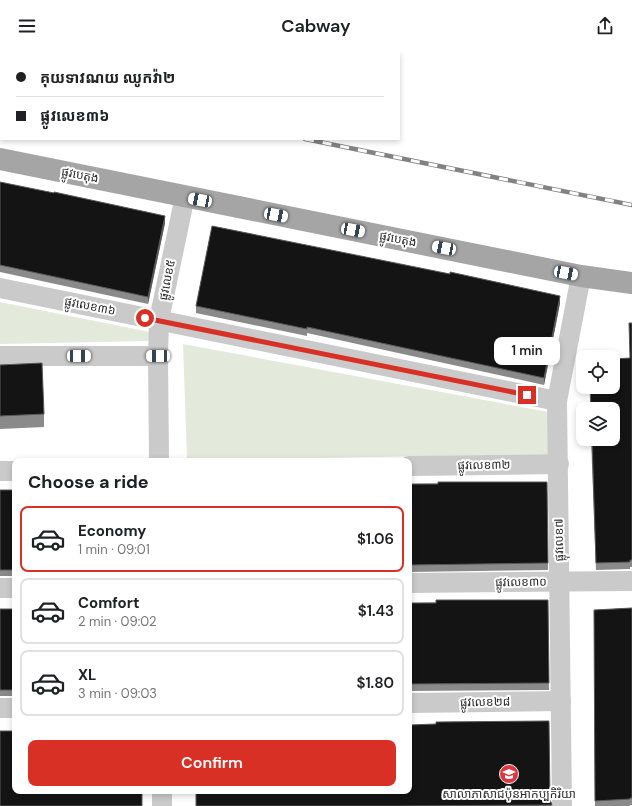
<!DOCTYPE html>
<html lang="en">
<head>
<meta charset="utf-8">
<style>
	body { margin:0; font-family:"DM Sans","Noto Sans Khmer",sans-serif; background:#f2f2f2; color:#202124; height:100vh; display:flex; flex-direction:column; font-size:15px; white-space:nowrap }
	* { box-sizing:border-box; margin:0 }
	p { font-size:13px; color:#757577 }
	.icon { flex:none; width:22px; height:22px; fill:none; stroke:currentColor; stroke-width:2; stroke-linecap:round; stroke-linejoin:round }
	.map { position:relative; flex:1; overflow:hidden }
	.drawer { position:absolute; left:12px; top:406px; width:400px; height:336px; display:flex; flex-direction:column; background:#fff; border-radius:8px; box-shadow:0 2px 6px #0003 }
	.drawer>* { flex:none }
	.guide { position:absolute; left:0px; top:0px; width:400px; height:88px; box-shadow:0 2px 6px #0003; display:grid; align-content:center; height:88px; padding:0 16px; background:#fff }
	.tools { position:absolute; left:576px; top:298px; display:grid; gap:8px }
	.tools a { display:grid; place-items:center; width:44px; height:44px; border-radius:8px; background:#fff; box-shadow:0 2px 6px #0003; font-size:20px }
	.end { position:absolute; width:18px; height:18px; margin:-9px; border:5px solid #d93025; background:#fff; box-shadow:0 0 0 2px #fff }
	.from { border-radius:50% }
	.bubble { position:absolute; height:28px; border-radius:8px; background:#fff; box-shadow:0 2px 6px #0003; font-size:13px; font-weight:600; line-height:28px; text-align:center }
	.car { position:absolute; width:12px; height:24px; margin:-12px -6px; border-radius:5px; box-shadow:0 0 3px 1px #0007; background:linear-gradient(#fff 24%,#345 0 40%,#fff 0 76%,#345 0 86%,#fff 0) }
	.guide b { display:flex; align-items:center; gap:14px; height:38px; font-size:15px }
	.guide b+b { border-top:1px solid #e0e0e0 }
	.guide i { width:10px; height:10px; background:#202124 }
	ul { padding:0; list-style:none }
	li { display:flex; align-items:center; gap:12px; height:66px; margin:0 8px 6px; padding:0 8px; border:2px solid #e0e0e0; border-radius:8px }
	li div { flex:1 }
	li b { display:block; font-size:15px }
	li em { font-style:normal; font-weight:600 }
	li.current { border-color:#d93025 }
	li>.icon { width:36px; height:36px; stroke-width:1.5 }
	h2 { padding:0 16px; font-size:18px; line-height:48px }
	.primary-button { display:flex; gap:8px; margin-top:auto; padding:8px 16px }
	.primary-button a { flex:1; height:46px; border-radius:8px; background:#d93025; color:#fff; font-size:16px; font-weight:600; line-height:46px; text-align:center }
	header { display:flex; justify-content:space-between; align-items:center; height:52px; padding:0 16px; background:#fff; font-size:18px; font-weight:600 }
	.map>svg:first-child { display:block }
</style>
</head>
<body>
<header><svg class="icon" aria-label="menu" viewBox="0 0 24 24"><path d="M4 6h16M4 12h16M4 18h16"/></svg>Cabway<svg class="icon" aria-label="share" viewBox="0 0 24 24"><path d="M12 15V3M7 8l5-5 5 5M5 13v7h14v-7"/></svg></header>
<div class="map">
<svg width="632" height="754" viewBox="0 0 632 754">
	<rect width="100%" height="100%" fill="#fff"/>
	<g fill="#e3eadb">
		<polygon points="0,250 150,280 149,289 0,292"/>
		<polygon points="183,292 554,361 548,402 187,408"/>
	</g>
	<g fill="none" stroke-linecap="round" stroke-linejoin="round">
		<g stroke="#cacaca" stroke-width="20">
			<polyline points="0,236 557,349"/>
			<polyline points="0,304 158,304"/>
			<polyline points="159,409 158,304 159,268 185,144"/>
			<polyline points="409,414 559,412"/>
			<polyline points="0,419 15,419"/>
			<polyline points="409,531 632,529"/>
			<polyline points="0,536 15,536"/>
			<polyline points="409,651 561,649"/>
			<polyline points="0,656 15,656"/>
			<polyline points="162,739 162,754"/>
			<polyline points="562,754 557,349 581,224"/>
		</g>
		<polyline stroke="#a5a5a5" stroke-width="22" points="0,107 581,224 632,231"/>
		<g stroke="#828282" stroke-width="4.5">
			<g id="rail">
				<polyline points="0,25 1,25"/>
				<polyline points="305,87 632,153"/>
			</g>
		</g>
		<use href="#rail" stroke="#fff" stroke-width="3" stroke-dasharray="9" stroke-linecap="butt"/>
	</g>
	<g fill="#8a8a8a">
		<polygon points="0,130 165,171 148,252 0,220"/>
		<polygon points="560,251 544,333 307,281 307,284 196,261 196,254"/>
		<polygon points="632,271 632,515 630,515 630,517 596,518 591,387 630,306"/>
		<polygon points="0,313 44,362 44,375 0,377"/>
		<polygon points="547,430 548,518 409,520 409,432"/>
		<rect x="0" y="438" width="15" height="86"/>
		<polygon points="548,548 549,638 409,639 409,551"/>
		<polygon points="632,556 632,753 630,753 630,754 595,754 594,558"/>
		<rect x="0" y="557" width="15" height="87"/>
		<polygon points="550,747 552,754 196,754"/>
	</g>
	<g fill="#5a5a5a">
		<polygon points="165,164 165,171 148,252 148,245"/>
		<polygon points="560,244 560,251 544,333 544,326"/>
	</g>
	<g fill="#141414" stroke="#5a5a5a">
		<polygon points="0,130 54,141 54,140 165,164 148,245 0,213"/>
		<polygon points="212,174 450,222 450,220 560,244 544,326 307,275 307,277 196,254"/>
		<polygon points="629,271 632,271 632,508 630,508 630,510 596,511 592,387 613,387 613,357 591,357 590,335 613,335 613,307 630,306"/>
		<polygon points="42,311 44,362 0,364 0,313"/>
		<polygon points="438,430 547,430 548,511 409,513 409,432 438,432"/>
		<rect x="0" y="438" width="15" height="80"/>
		<polygon points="436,548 548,548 549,631 409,632 409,551 436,551"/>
		<polygon points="632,556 632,746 630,746 630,747 595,749 594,558"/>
		<rect x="0" y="557" width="15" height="81"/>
		<polygon points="549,669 550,747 552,753 397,754 196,754 196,739 409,739 409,673 436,672 436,670"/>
		<polygon points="0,679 15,679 15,739 142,739 142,754 0,754"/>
	</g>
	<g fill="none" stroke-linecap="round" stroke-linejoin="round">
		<polyline stroke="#d93025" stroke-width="5" points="145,266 527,343"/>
	</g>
	<defs>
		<g id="school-disc" transform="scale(1)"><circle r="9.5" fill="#db3843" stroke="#fff"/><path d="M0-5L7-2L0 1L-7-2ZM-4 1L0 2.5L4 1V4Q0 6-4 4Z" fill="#fff"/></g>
	</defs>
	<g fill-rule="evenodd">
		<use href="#school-disc" x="509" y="722"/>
	</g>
	<g text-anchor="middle" stroke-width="4" stroke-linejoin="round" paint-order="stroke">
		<g font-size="12" fill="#2d2d2d" stroke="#fff">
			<text transform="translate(80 123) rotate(11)" y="4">ផ្លូវបេតុង</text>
			<text transform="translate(398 187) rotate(11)" y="4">ផ្លូវបេតុង</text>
			<text transform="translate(167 228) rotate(-79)" y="4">ផ្លូវលេខ៥</text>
			<text transform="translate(90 254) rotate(11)" y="4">ផ្លូវលេខ៣៦</text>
			<text transform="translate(484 413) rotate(-1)" y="4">ផ្លូវលេខ៣២</text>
			<text transform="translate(559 488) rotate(-91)" y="4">ផ្លុវលេខ៧</text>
			<text transform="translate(521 530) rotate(-1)" y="4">ផ្លូវលេខ៣០</text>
			<text transform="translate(485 650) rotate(-1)" y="4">ផ្លូវលេខ២៨</text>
		</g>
		<g font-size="12" fill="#2d2d2d" stroke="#fff">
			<text x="509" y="746">សាលាភាសាជប៉ុនអាកប្បកិរិយា</text>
		</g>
	</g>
</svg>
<div class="tools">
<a><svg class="icon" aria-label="locate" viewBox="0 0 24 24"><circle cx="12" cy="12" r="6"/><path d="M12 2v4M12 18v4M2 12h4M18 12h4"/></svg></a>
<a><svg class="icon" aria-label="layers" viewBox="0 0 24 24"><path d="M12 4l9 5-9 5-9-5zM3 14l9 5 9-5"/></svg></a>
</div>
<i class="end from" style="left:145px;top:266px"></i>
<i class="end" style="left:527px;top:343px"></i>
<div class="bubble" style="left:494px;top:285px;width:66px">1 min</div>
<i class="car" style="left:200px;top:148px;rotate:281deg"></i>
<i class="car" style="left:276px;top:163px;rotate:101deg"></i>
<i class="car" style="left:353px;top:178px;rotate:101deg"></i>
<i class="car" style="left:444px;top:196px;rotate:281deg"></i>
<i class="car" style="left:566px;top:221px;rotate:101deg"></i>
<i class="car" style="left:79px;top:304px;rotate:90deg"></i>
<i class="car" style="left:158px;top:304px;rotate:270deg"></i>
<div class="guide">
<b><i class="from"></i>គុយទាវណយ ឈូកវ៉ា២</b>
<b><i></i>ផ្លូវលេខ៣៦</b>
</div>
<section class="drawer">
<h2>Choose a ride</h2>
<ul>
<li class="current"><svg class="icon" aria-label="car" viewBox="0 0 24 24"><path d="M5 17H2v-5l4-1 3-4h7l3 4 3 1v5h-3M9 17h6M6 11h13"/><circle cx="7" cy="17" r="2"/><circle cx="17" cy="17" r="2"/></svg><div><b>Economy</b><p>1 min · 09:01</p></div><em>$1.06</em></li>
<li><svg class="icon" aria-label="car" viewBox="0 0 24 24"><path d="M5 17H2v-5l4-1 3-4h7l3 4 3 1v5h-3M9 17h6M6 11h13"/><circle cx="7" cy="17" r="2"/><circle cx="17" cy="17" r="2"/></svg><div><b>Comfort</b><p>2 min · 09:02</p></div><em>$1.43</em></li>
<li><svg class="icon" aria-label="car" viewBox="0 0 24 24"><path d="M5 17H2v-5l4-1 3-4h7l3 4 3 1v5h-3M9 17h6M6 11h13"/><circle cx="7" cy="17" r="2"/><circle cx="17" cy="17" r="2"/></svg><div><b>XL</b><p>3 min · 09:03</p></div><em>$1.80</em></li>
</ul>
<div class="primary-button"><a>Confirm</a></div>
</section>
</div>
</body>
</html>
